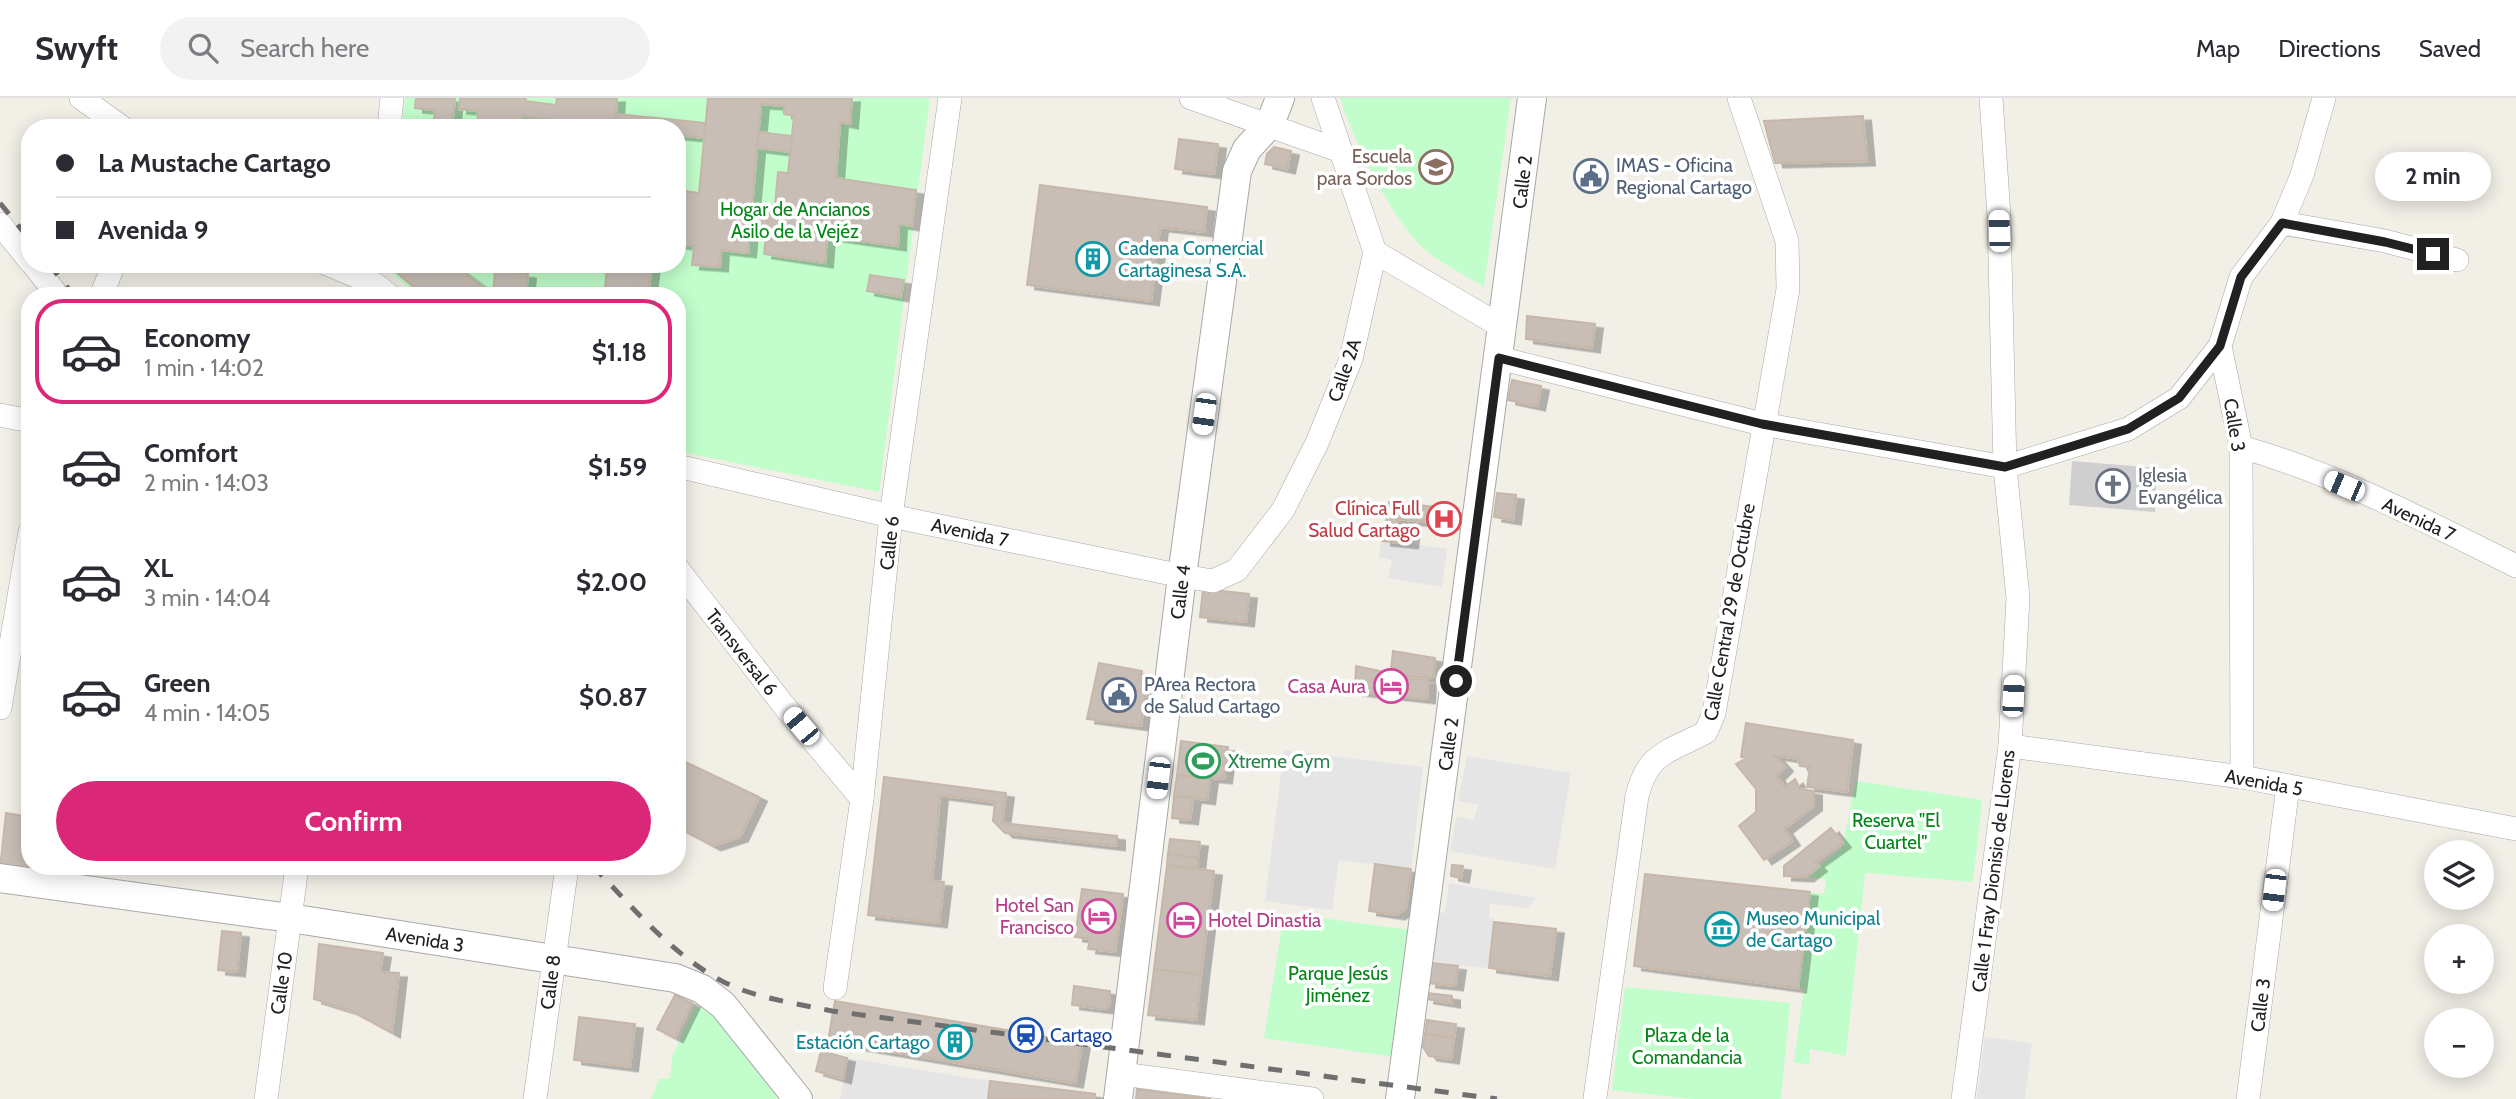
<!DOCTYPE html>
<html lang="en">
<head>
<meta charset="utf-8">
<style>
	body { margin:0; font-family:Cabin,sans-serif; background:#f2f2f3; color:#2b2b33; height:100vh; display:flex; flex-direction:column; font-size:26px; white-space:nowrap }
	* { box-sizing:border-box; margin:0 }
	p { font-size:23px; color:#7c7c81 }
	.icon { flex:none; width:38px; height:38px; fill:none; stroke:currentColor; stroke-width:2; stroke-linecap:round; stroke-linejoin:round }
	.map { position:relative; flex:1; overflow:hidden }
	.panel { position:absolute; left:21px; top:189px; width:665px; height:588px; display:flex; flex-direction:column; background:#fff; border-radius:28px; box-shadow:0 4px 18px #0003 }
	.panel>* { flex:none }
	.banner { position:absolute; left:21px; top:21px; width:665px; height:154px; border-radius:28px; box-shadow:0 4px 18px #0003; display:grid; align-content:center; height:154px; padding:0 35px; background:#fff }
	.controls { position:absolute; left:2424px; top:742px; display:grid; gap:14px }
	.controls a { display:grid; place-items:center; width:70px; height:70px; border-radius:50%; background:#fff; box-shadow:0 4px 18px #0003; font-size:35px }
	.end { position:absolute; width:32px; height:32px; margin:-16px; border:9px solid #212121; background:#fff; box-shadow:0 0 0 4px #fff }
	.from { border-radius:50% }
	.bubble { position:absolute; height:49px; border-radius:24px; background:#fff; box-shadow:0 4px 18px #0003; font-size:23px; font-weight:700; line-height:49px; text-align:center }
	.car { position:absolute; width:21px; height:42px; margin:-21px -10px; border-radius:9px; box-shadow:0 0 5px 2px #0007; background:linear-gradient(#fff 24%,#345 0 40%,#fff 0 76%,#345 0 86%,#fff 0) }
	.banner b { display:flex; align-items:center; gap:24px; height:66px; font-size:26px }
	.banner b+b { border-top:2px solid #e1e1e2 }
	.banner i { width:18px; height:18px; background:#2b2b33 }
	ul { padding:12px 0 0; list-style:none }
	li { display:flex; align-items:center; gap:21px; height:105px; margin:0 14px 10px; padding:0 21px; border:4px solid transparent; border-radius:28px }
	li div { flex:1 }
	li b { display:block; font-size:26px }
	li em { font-style:normal; font-weight:700 }
	li.on { border-color:#db2777 }
	li>.icon { width:63px; height:63px; stroke-width:1.5 }
	.cta { display:flex; gap:14px; margin-top:auto; padding:14px 35px }
	.cta a { flex:1; height:80px; border-radius:42px; background:#db2777; color:#fff; font-size:28px; font-weight:700; line-height:80px; text-align:center }
	header { display:flex; align-items:center; gap:42px; box-sizing:border-box; height:98px; padding:0 35px; background:#fff; border-bottom:2px solid #e1e1e2 }
	header strong { font-size:33px }
	nav { display:flex; gap:38px; margin-inline-start:auto; font-size:24px }
	.search { width:490px; height:63px; background:#f2f2f3; display:flex; align-items:center; gap:18px; box-sizing:border-box; padding:0 24px; border-radius:38px; color:#7c7c81; font-size:26px }
	.map>svg:first-child { display:block }
</style>
</head>
<body>
<header>
<strong>Swyft</strong>
<div class="search"><svg class="icon" aria-label="search" viewBox="0 0 24 24"><circle cx="10" cy="10" r="6"/><path d="M15 15l6 6"/></svg>Search here</div>
<nav><a>Map</a><a>Directions</a><a>Saved</a></nav>
</header>
<div class="map">
<svg width="2516" height="1001" viewBox="0 0 2516 1001">
	<defs>
		<filter id="shadow"><feDropShadow dx="8" dy="4.5" stdDeviation="0" flood-color="#0004"/></filter>
	</defs>
	<rect width="100%" height="100%" fill="#f2efe7"/>
	<polygon fill="#cfcfcf" points="2072,363 2157,370 2155,414 2069,407"/>
	<g fill="#c2fecb">
		<polygon points="405,0 930,0 879,394 677,353 677,198 418,198 387,171 387,166 677,166 677,30 402,30"/>
		<path d="M1340,0H1511L1484,189C1465,177 1442,166 1424,151C1391,121 1354,43 1340,0Z"/>
		<polygon points="1856,683 1982,702 1973,784 1865,775 1846,958 1810,951 1809,967 1794,964 1804,890 1798,890 1810,794 1824,796 1826,781 1806,779 1842,750"/>
		<polygon points="1284,815 1411,832 1394,959 1264,940"/>
		<polygon points="1625,889 1790,905 1781,1001 1691,1001 1612,992"/>
		<path d="M695,909C720,913 755,968 771,989L777,1001H651L659,981L670,980L672,959Z"/>
	</g>
	<g fill="#e5e5e5">
		<polygon points="1381,442 1447,451 1442,489 1388,480 1392,462 1379,459"/>
		<polygon points="1284,652 1423,669 1411,771 1339,762 1332,812 1265,803"/>
		<polygon points="1467,658 1571,675 1555,771 1450,753 1457,718 1474,722 1478,707 1458,703"/>
		<polygon points="1449,785 1537,800 1527,810 1490,806 1489,820 1494,820 1489,870 1431,865 1438,814 1445,815"/>
		<polygon points="1985,939 2032,945 2025,1001 1977,1001"/>
		<polygon points="847,960 990,983 988,1001 840,1001"/>
	</g>
	<g fill="#c8beb6" stroke="#c6b7a8" stroke-width="2" filter="url(#shadow)">
		<polygon points="416,0 455,0 452,30 433,30 435,12 415,10"/>
		<polygon points="460,0 526,0 525,3 556,7 557,0 617,0 615,30 552,30 553,23 523,18 522,30 477,30 478,13 459,11"/>
		<polygon points="708,0 852,0 850,26 840,24 836,80 916,92 912,128 899,126 898,148 827,138 825,165 764,156 769,107 775,107 778,74 788,75 794,18 784,16 784,8 761,6 748,155 721,152 720,169 692,167 694,148 677,146 677,92 699,95"/>
		<polygon points="616,16 705,25 704,40 677,37 677,30 615,30"/>
		<polygon points="1863,18 1867,63 1775,65 1764,23"/>
		<polygon points="759,34 792,38 790,54 757,50"/>
		<polygon points="1179,41 1218,46 1214,76 1175,71"/>
		<polygon points="1274,49 1291,53 1287,71 1265,66 1267,56"/>
		<polygon points="1040,87 1207,109 1204,134 1160,129 1151,203 1027,187"/>
		<polygon points="751,114 768,116 767,129 750,126"/>
		<polygon points="397,166 452,166 493,196 495,173 528,176 526,198 424,198 396,174"/>
		<polygon points="573,166 652,166 649,191 637,189 636,198 604,198 607,171"/>
		<polygon points="870,177 904,182 901,199 867,193"/>
		<polygon points="1527,218 1595,226 1592,250 1526,241"/>
		<polygon points="1512,282 1541,288 1537,308 1508,302"/>
		<polygon points="1497,395 1516,397 1513,422 1494,419"/>
		<polygon points="1389,404 1453,411 1451,427 1398,421 1397,429 1412,431 1410,446 1383,443"/>
		<polygon points="1203,491 1249,496 1246,524 1200,519"/>
		<polygon points="1393,553 1435,560 1433,580 1404,578 1391,572"/>
		<polygon points="1099,565 1142,573 1139,583 1147,586 1141,628 1087,621"/>
		<polygon points="1356,568 1384,574 1394,580 1428,582 1427,601 1355,593"/>
		<polygon points="1746,625 1853,642 1847,694 1807,689 1810,669 1800,668 1798,661 1774,657 1785,669 1776,678 1785,689 1795,681 1800,691 1814,693 1814,708 1784,731 1792,743 1764,762 1739,728 1756,714 1756,691 1736,666 1747,660 1741,659"/>
		<polygon points="1181,643 1228,649 1224,681 1177,677"/>
		<polygon points="677,660 759,699 740,739 713,748 677,729"/>
		<polygon points="1177,677 1210,681 1207,702 1174,698"/>
		<polygon points="884,679 1006,695 1002,725 1117,738 1117,748 1005,735 993,723 995,704 940,697 932,783 944,784 939,825 868,817"/>
		<polygon points="1174,698 1193,700 1190,722 1172,720"/>
		<polygon points="6,715 30,719 30,768 35,768 34,775 0,771"/>
		<polygon points="1831,730 1843,745 1815,765 1819,769 1806,779 1784,778 1784,768"/>
		<polygon points="1170,741 1200,744 1198,760 1168,756"/>
		<polygon points="1168,756 1198,760 1197,771 1167,767"/>
		<polygon points="1375,766 1411,771 1406,810 1397,817 1369,813"/>
		<polygon points="1167,767 1214,773 1201,877 1154,871"/>
		<polygon points="1452,767 1463,768 1461,780 1451,778"/>
		<polygon points="1645,776 1810,794 1798,890 1634,868"/>
		<polygon points="1082,791 1123,796 1115,854 1088,851 1090,841 1075,839"/>
		<polygon points="1494,824 1556,831 1550,878 1489,870"/>
		<polygon points="222,833 241,835 237,874 218,872"/>
		<polygon points="319,846 383,855 380,874 399,875 392,935 350,912 314,901"/>
		<polygon points="1431,865 1458,868 1455,888 1428,885"/>
		<polygon points="1154,871 1201,877 1196,922 1148,917"/>
		<polygon points="1074,888 1110,893 1109,907 1105,911 1072,907"/>
		<polygon points="1427,895 1452,898 1452,905 1426,901"/>
		<polygon points="675,897 692,905 675,940 657,931"/>
		<polygon points="835,903 1082,945 1075,985 828,943"/>
		<polygon points="579,919 635,926 630,969 574,962"/>
		<polygon points="1427,922 1456,926 1454,940 1425,936"/>
		<polygon points="1425,936 1454,940 1451,961 1429,958 1423,949"/>
		<polygon points="821,953 847,960 843,981 816,973"/>
		<polygon points="990,983 1095,996 1095,1001 988,1001"/>
		<polygon points="1137,991 1211,1001 1136,1001"/>
	</g>
	<g fill="none" stroke-linecap="round" stroke-linejoin="round">
		<g stroke="#a8a8a8" stroke-width="24">
			<g id="minor">
				<polyline points="81,0 123,30"/>
				<polyline points="1191,0 1338,52"/>
				<polyline points="389,30 392,0"/>
				<polyline points="2282,125 2385,143 2457,162"/>
				<polyline points="0,126 30,163"/>
				<polyline points="1375,154 1504,230"/>
				<polyline points="33,166 58,198"/>
				<polyline points="327,166 375,186 390,198"/>
				<polyline points="101,198 114,166"/>
				<polyline points="1499,260 1762,326 2005,369 2128,331 2179,300 2220,248"/>
				<polyline points="0,317 30,323"/>
				<path d="M2241,349C2337,376 2427,424 2516,468"/>
				<polyline points="677,368 891,418 1182,478 1213,483 1237,472 1283,412 1317,345 1351,261 1375,154 1323,0"/>
				<polyline points="677,470 785,609 862,701"/>
				<polyline points="0,610 30,434"/>
				<polyline points="2010,648 2242,679 2516,731"/>
				<polyline points="2242,679 2241,349 2220,248 2241,179 2282,125 2302,77 2324,0"/>
				<polyline points="835,890 862,701 891,418 950,0"/>
				<polyline points="1122,976 1312,1001"/>
				<path d="M1595,1000L1637,698C1648,653 1670,654 1706,634L1714,615L1788,191L1787,143L1739,0"/>
				<polyline points="266,1001 297,768"/>
				<polyline points="535,1001 567,768"/>
				<polyline points="1963,1001 2010,648 2018,500 2005,369 1999,118 1991,0"/>
				<polyline points="2248,1001 2288,688"/>
			</g>
		</g>
		<g stroke="#a8a8a8" stroke-width="30">
			<g id="tertiary">
				<polyline points="0,780 290,820 675,880 702,891 723,907 798,1001"/>
				<polyline points="1118,1001 1182,478 1237,73 1247,51 1270,26 1280,0"/>
				<polyline points="1400,1001 1532,0"/>
			</g>
		</g>
		<use href="#minor" stroke="#fff" stroke-width="23"/>
		<use href="#tertiary" stroke="#fff" stroke-width="28"/>
		<g stroke="#6f6f6f" stroke-width="5" stroke-dasharray="14 14" stroke-linecap="butt">
			<polyline points="0,105 30,142"/>
			<polyline points="49,166 74,198"/>
			<path d="M593,768C634,811 676,862 732,888C763,901 799,906 832,913L1497,1001"/>
		</g>
	</g>
	<g fill="none" stroke-linecap="round" stroke-linejoin="round">
		<polyline stroke="#212121" stroke-width="9" points="1456,583 1499,260 1762,326 2005,369 2128,331 2179,300 2220,248 2241,179 2282,125 2385,144 2433,156"/>
	</g>
	<defs>
		<g id="school-ring" transform="scale(1.75)"><circle r="9.5" fill="#fff" stroke="#8d6e63" stroke-width="1.5"/><path d="M0-5L7-2L0 1L-7-2ZM-4 1L0 2.5L4 1V4Q0 6-4 4Z" fill="#8d6e63"/></g>
		<g id="civic-ring" transform="scale(1.75)"><circle r="9.5" fill="#fff" stroke="#5c6f8a" stroke-width="1.5"/><path d="M-.6-6.5H3V-4.5H.6V-3L4-1V1h2V6H-6V1h2V-1L-.6-3ZM-1.2 2.5V6h2.4V2.5Z" fill="#5c6f8a"/></g>
		<g id="building-ring" transform="scale(1.75)"><circle r="9.5" fill="#fff" stroke="#0f9aa8" stroke-width="1.5"/><path d="M-4-6H4V6H1V3H-1V6H-4ZM-2.5-4.3h1.7v1.8h-1.7ZM.8-4.3h1.7v1.8H.8ZM-2.5-1h1.7V.8h-1.7ZM.8-1h1.7V.8H.8Z" fill="#0f9aa8"/></g>
		<g id="church-ring" transform="scale(1.75)"><circle r="9.5" fill="#fff" stroke="#6b7280" stroke-width="1.5"/><path d="M-1.2-6h2.4v3.5h3.3v2.4h-3.3V6h-2.4V-.1h-3.3v-2.4h3.3Z" fill="#6b7280"/></g>
		<g id="hospital-ring" transform="scale(1.75)"><circle r="9.5" fill="#fff" stroke="#e0444e" stroke-width="1.5"/><path d="M-5-5h3v3.5h4V-5h3V5h-3V1.5h-4V5h-3Z" fill="#e0444e"/></g>
		<g id="hotel-ring" transform="scale(1.75)"><circle r="9.5" fill="#fff" stroke="#d1479c" stroke-width="1.5"/><path d="M-6-4.5h1.5V1H6V5H4.5V3h-9V5H-6ZM-4 0a1.8 1.8 0 1 1 3.6 0ZM.5 0V-2.5h3Q6-2.5 6 0Z" fill="#d1479c"/></g>
		<g id="stadium-ring" transform="scale(1.75)"><circle r="9.5" fill="#fff" stroke="#2e9e5b" stroke-width="1.5"/><path d="M0-5a6.5 5 0 1 0 0 10a6.5 5 0 1 0 0-10ZM-3.5-1.8h7v3.6h-7Z" fill="#2e9e5b"/></g>
		<g id="museum-ring" transform="scale(1.75)"><circle r="9.5" fill="#fff" stroke="#0f9aa8" stroke-width="1.5"/><path d="M0-6L6-3V-2H-6V-3ZM-5-1h2V3h-2ZM-1-1h2V3h-2ZM3-1h2V3H3ZM-6 4H6V6H-6Z" fill="#0f9aa8"/></g>
		<g id="station-ring" transform="scale(1.75)"><circle r="9.5" fill="#fff" stroke="#1a4fb4" stroke-width="1.5"/><path d="M-3-6H3Q5-6 5-4V2Q5 4 3 4L4.5 6H3L1.5 4h-3L-3 6H-4.5L-3 4Q-5 4-5 2V-4Q-5-6-3-6ZM-3.5-4v3h7v-3ZM-3.5 1v1.5H-2V1ZM2 1v1.5H3.5V1Z" fill="#1a4fb4"/></g>
	</defs>
	<g fill-rule="evenodd">
		<use href="#school-ring" x="1436" y="69"/>
		<use href="#civic-ring" x="1591" y="78"/>
		<use href="#building-ring" x="1093" y="161"/>
		<use href="#church-ring" x="2113" y="388"/>
		<use href="#hospital-ring" x="1444" y="421"/>
		<use href="#hotel-ring" x="1391" y="588"/>
		<use href="#civic-ring" x="1119" y="597"/>
		<use href="#stadium-ring" x="1203" y="663"/>
		<use href="#hotel-ring" x="1099" y="818"/>
		<use href="#hotel-ring" x="1184" y="822"/>
		<use href="#museum-ring" x="1722" y="831"/>
		<use href="#station-ring" x="1026" y="937"/>
		<use href="#building-ring" x="955" y="944"/>
	</g>
	<g text-anchor="middle" stroke-width="7" stroke-linejoin="round" paint-order="stroke">
		<g font-size="19" fill="#785e54" stroke="#fff" text-anchor="end">
			<text x="1412" y="65">Escuela<tspan x="1412" dy="22">para Sordos</tspan></text>
		</g>
		<g font-size="19" fill="#4e5e75" stroke="#fff" text-anchor="start">
			<text x="1616" y="74">IMAS - Oficina<tspan x="1616" dy="22">Regional Cartago</tspan></text>
			<text x="1144" y="593">PArea Rectora<tspan x="1144" dy="22">de Salud Cartago</tspan></text>
		</g>
		<g font-size="19" fill="#212121" stroke="#fff">
			<text transform="translate(1522 84) rotate(-83)" y="7">Calle 2</text>
			<text transform="translate(1344 272) rotate(-71)" y="7">Calle 2A</text>
			<text transform="translate(2235 327) rotate(81)" y="7">Calle 3</text>
			<text transform="translate(2419 421) rotate(25)" y="7">Avenida 7</text>
			<text transform="translate(970 434) rotate(12)" y="7">Avenida 7</text>
			<text transform="translate(889 445) rotate(-84)" y="7">Calle 6</text>
			<text transform="translate(1180 494) rotate(-83)" y="7">Calle 4</text>
			<text transform="translate(1729 514) rotate(-80)" y="7">Calle Central 29 de Octubre</text>
			<text transform="translate(742 554) rotate(52)" y="7">Transversal 6</text>
			<text transform="translate(1448 646) rotate(-82)" y="7">Calle 2</text>
			<text transform="translate(2264 684) rotate(10)" y="7">Avenida 5</text>
			<text transform="translate(1993 773) rotate(-83)" y="7">Calle 1 Fray Dionisio de Llorens</text>
			<text transform="translate(425 841) rotate(9)" y="7">Avenida 3</text>
			<text transform="translate(550 884) rotate(-83)" y="7">Calle 8</text>
			<text transform="translate(281 885) rotate(-82)" y="7">Calle 10</text>
			<text transform="translate(2260 907) rotate(-83)" y="7">Calle 3</text>
		</g>
		<g font-size="19" fill="#028717" stroke="#fff">
			<text x="795" y="118">Hogar de Ancianos<tspan x="795" dy="22">Asilo de la Vejéz</tspan></text>
			<text x="1896" y="729">Reserva "El<tspan x="1896" dy="22">Cuartel"</tspan></text>
			<text x="1338" y="882">Parque Jesús<tspan x="1338" dy="22">Jiménez</tspan></text>
			<text x="1687" y="944">Plaza de la<tspan x="1687" dy="22">Comandancia</tspan></text>
		</g>
		<g font-size="19" fill="#0d838f" stroke="#fff" text-anchor="start">
			<text x="1118" y="157">Cadena Comercial<tspan x="1118" dy="22">Cartaginesa S.A.</tspan></text>
			<text x="1746" y="827">Museo Municipal<tspan x="1746" dy="22">de Cartago</tspan></text>
			<text x="930" y="951" text-anchor="end">Estación Cartago</text>
		</g>
		<g font-size="19" fill="#5b616d" stroke="#fff" text-anchor="start">
			<text x="2138" y="384">Iglesia<tspan x="2138" dy="22">Evangélica</tspan></text>
		</g>
		<g font-size="19" fill="#be3a42" stroke="#fff" text-anchor="end">
			<text x="1420" y="417">Clínica Full<tspan x="1420" dy="22">Salud Cartago</tspan></text>
		</g>
		<g font-size="19" fill="#b23c85" stroke="#fff" text-anchor="end">
			<text x="1366" y="595">Casa Aura</text>
			<text x="1074" y="814">Hotel San<tspan x="1074" dy="22">Francisco</tspan></text>
			<text x="1208" y="829" text-anchor="start">Hotel Dinastia</text>
		</g>
		<g font-size="19" fill="#27864d" stroke="#fff" text-anchor="start">
			<text x="1228" y="670">Xtreme Gym</text>
		</g>
		<g font-size="19" fill="#164399" stroke="#fff" text-anchor="start">
			<text x="1050" y="944">Cartago</text>
		</g>
	</g>
</svg>
<div class="controls">
<a><svg class="icon" aria-label="layers" viewBox="0 0 24 24"><path d="M12 4l9 5-9 5-9-5zM3 14l9 5 9-5"/></svg></a>
<a>+</a>
<a>−</a>
</div>
<i class="end from" style="left:1456px;top:583px"></i>
<i class="end" style="left:2433px;top:156px"></i>
<div class="bubble" style="left:2375px;top:54px;width:116px">2 min</div>
<i class="car" style="left:1999px;top:133px;rotate:358deg"></i>
<i class="car" style="left:1204px;top:316px;rotate:188deg"></i>
<i class="car" style="left:2344px;top:388px;rotate:293deg"></i>
<i class="car" style="left:2013px;top:598px;rotate:3deg"></i>
<i class="car" style="left:801px;top:628px;rotate:320deg"></i>
<i class="car" style="left:1158px;top:680px;rotate:187deg"></i>
<i class="car" style="left:2274px;top:792px;rotate:187deg"></i>
<div class="banner">
<b><i class="from"></i>La Mustache Cartago</b>
<b><i></i>Avenida 9</b>
</div>
<section class="panel">
<ul>
<li class="on"><svg class="icon" aria-label="car" viewBox="0 0 24 24"><path d="M5 17H2v-5l4-1 3-4h7l3 4 3 1v5h-3M9 17h6M6 11h13"/><circle cx="7" cy="17" r="2"/><circle cx="17" cy="17" r="2"/></svg><div><b>Economy</b><p>1 min · 14:02</p></div><em>$1.18</em></li>
<li><svg class="icon" aria-label="car" viewBox="0 0 24 24"><path d="M5 17H2v-5l4-1 3-4h7l3 4 3 1v5h-3M9 17h6M6 11h13"/><circle cx="7" cy="17" r="2"/><circle cx="17" cy="17" r="2"/></svg><div><b>Comfort</b><p>2 min · 14:03</p></div><em>$1.59</em></li>
<li><svg class="icon" aria-label="car" viewBox="0 0 24 24"><path d="M5 17H2v-5l4-1 3-4h7l3 4 3 1v5h-3M9 17h6M6 11h13"/><circle cx="7" cy="17" r="2"/><circle cx="17" cy="17" r="2"/></svg><div><b>XL</b><p>3 min · 14:04</p></div><em>$2.00</em></li>
<li><svg class="icon" aria-label="car" viewBox="0 0 24 24"><path d="M5 17H2v-5l4-1 3-4h7l3 4 3 1v5h-3M9 17h6M6 11h13"/><circle cx="7" cy="17" r="2"/><circle cx="17" cy="17" r="2"/></svg><div><b>Green</b><p>4 min · 14:05</p></div><em>$0.87</em></li>
</ul>
<div class="cta"><a>Confirm</a></div>
</section>
</div>
</body>
</html>
